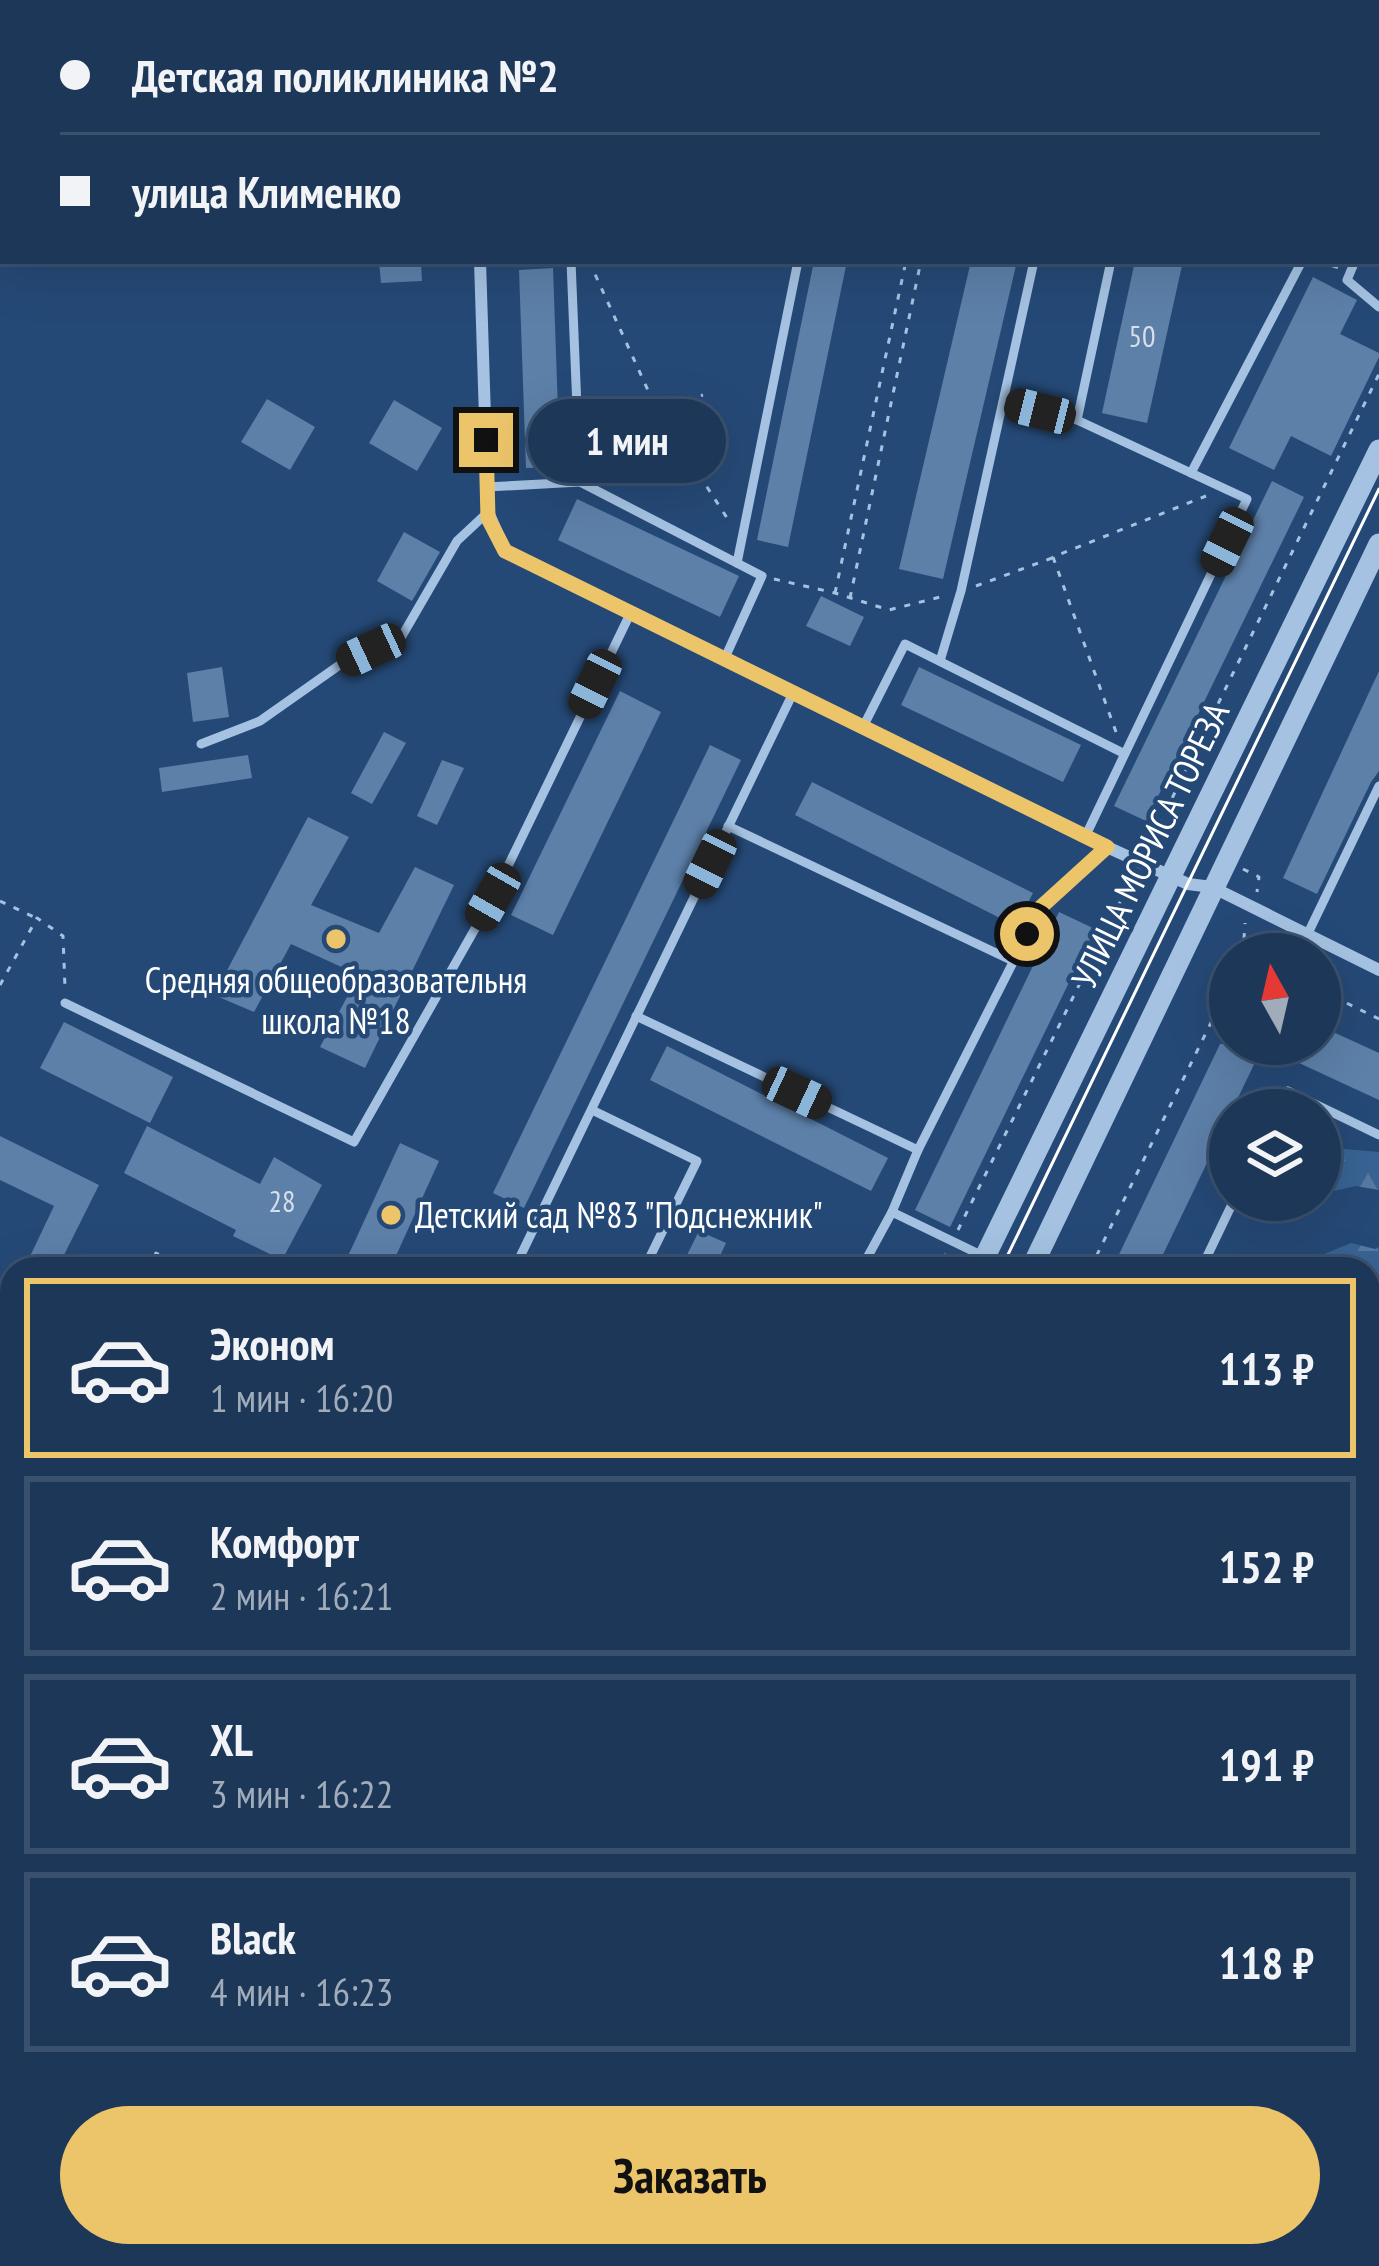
<!DOCTYPE html>
<html lang="ru">
<head>
<meta charset="utf-8">
<style>
	body { margin:0; font-family:"PT Sans Narrow",sans-serif; background:#294261; color:#f1f3f6; height:100vh; display:flex; flex-direction:column; font-size:45px; white-space:nowrap }
	* { box-sizing:border-box; margin:0 }
	p { font-size:39px; color:#a0acba }
	.icon { flex:none; width:66px; height:66px; fill:none; stroke:currentColor; stroke-width:2; stroke-linecap:round; stroke-linejoin:round }
	.map { position:relative; flex:1; overflow:hidden }
	.panel { position:absolute; left:0px; top:1257px; width:1380px; height:1011px; display:flex; flex-direction:column; background:#1c3758; border-radius:36px 36px 0 0; box-shadow:0 12px 48px #0002,0 0 0 3px #3a516e }
	.panel>* { flex:none }
	.banner { position:absolute; left:0px; top:0px; width:1380px; height:264px; box-shadow:0 12px 48px #0002,0 0 0 3px #3a516e; display:grid; align-content:center; height:264px; padding:0 60px; background:#1c3758 }
	.needle { width:78px; rotate:352deg }
	.fabs { position:absolute; left:1209px; top:933px; display:grid; gap:24px }
	.fabs a { display:grid; place-items:center; width:132px; height:132px; border-radius:50%; background:#1c3758; box-shadow:0 12px 48px #0002,0 0 0 3px #3a516e; font-size:60px }
	.end { position:absolute; width:54px; height:54px; margin:-27px; border:15px solid #ecc46a; background:#111; box-shadow:0 0 0 6px #111 }
	.from { border-radius:50% }
	.bubble { position:absolute; height:84px; border-radius:42px; background:#1c3758; box-shadow:0 12px 48px #0002,0 0 0 3px #3a516e; font-size:39px; font-weight:800; line-height:84px; text-align:center }
	.car { position:absolute; width:36px; height:72px; margin:-36px -18px; border-radius:15px; box-shadow:0 0 9px 3px #0007; background:linear-gradient(#222 24%,#8ab4d8 0 40%,#222 0 76%,#8ab4d8 0 86%,#222 0) }
	.banner b { display:flex; align-items:center; gap:42px; height:114px; font-size:45px }
	.banner b+b { border-top:3px solid #3a516e }
	.banner i { width:30px; height:30px; background:#f1f3f6 }
	ul { padding:21px 0 0; list-style:none }
	li { display:flex; align-items:center; gap:36px; height:180px; margin:0 24px 18px; padding:0 36px; border:6px solid #3a516e; border-radius:0px }
	li div { flex:1 }
	li b { display:block; font-size:45px }
	li em { font-style:normal; font-weight:800 }
	li.on { border-color:#ecc46a }
	li>.icon { width:108px; height:108px; stroke-width:1.5 }
	.cta { display:flex; gap:24px; margin-top:auto; padding:24px 60px }
	.cta a { flex:1; height:138px; border-radius:72px; background:#ecc46a; color:#111; font-size:48px; font-weight:800; line-height:138px; text-align:center }
	.map>svg:first-child { display:block }
</style>
</head>
<body>
<div class="map">
<svg width="1379" height="2266" viewBox="0 0 1379 2266">
	<defs>
		<pattern id="forest-firs" width="22" height="20" patternUnits="userSpaceOnUse" patternTransform="scale(3)"><rect width="22" height="20" fill="#386393"/><path d="M5 1l3.5 6h-7zM16 11l3.5 6h-7z" fill="#567aa3"/></pattern>
	</defs>
	<rect width="100%" height="100%" fill="#254976"/>
	<g fill="url(#forest-firs)">
		<polygon points="1320,1147 1379,1152 1379,1190 1356,1186 1320,1194"/>
		<polygon points="1351,1243 1375,1249 1379,1247 1379,1312 1368,1312 1368,1269 1306,1269 1305,1262"/>
	</g>
	<g fill="#5d80a9">
		<polygon points="379,261 421,261 422,281 381,283"/>
		<polygon points="814,261 847,261 788,547 757,540"/>
		<polygon points="971,261 1017,261 943,579 899,569"/>
		<polygon points="1135,261 1183,261 1147,423 1102,413"/>
		<polygon points="553,268 560,467 526,468 519,270"/>
		<polygon points="1313,277 1357,300 1340,334 1379,353 1379,357 1331,456 1291,436 1274,470 1229,448"/>
		<polygon points="267,399 315,427 290,470 241,442"/>
		<polygon points="394,400 442,428 417,471 369,443"/>
		<polygon points="1272,481 1304,497 1146,821 1114,806"/>
		<polygon points="577,499 739,576 720,617 558,540"/>
		<polygon points="404,532 440,552 412,601 377,581"/>
		<polygon points="821,596 864,617 850,646 806,626"/>
		<polygon points="222,667 229,717 193,722 187,673"/>
		<polygon points="919,667 1081,745 1063,782 901,705"/>
		<polygon points="1379,671 1379,771 1371,782 1317,894 1283,878"/>
		<polygon points="620,691 661,712 553,935 511,915"/>
		<polygon points="384,732 406,743 372,804 351,793"/>
		<polygon points="710,745 741,760 524,1208 493,1193"/>
		<polygon points="248,755 252,778 162,792 159,768"/>
		<polygon points="442,760 464,768 437,825 417,816"/>
		<polygon points="812,782 1033,893 1016,926 795,815"/>
		<polygon points="308,817 349,837 311,905 379,933 415,867 454,885 365,1068 320,1047 359,975 291,944 254,1012 214,995"/>
		<polygon points="1059,912 1095,929 950,1227 915,1210"/>
		<polygon points="64,1022 173,1077 150,1123 40,1068"/>
		<polygon points="1320,1026 1379,1053 1379,1100 1299,1063 1308,1044 1320,1044"/>
		<polygon points="1220,1044 1264,1044 1232,1110 1230,1110 1230,1115 1156,1269 1112,1269"/>
		<polygon points="667,1046 888,1158 871,1191 650,1080"/>
		<polygon points="147,1126 260,1184 274,1157 322,1185 282,1260 233,1236 236,1230 124,1173"/>
		<polygon points="0,1136 99,1185 57,1269 24,1269 54,1206 0,1180"/>
		<polygon points="400,1143 439,1161 390,1269 342,1269"/>
		<polygon points="699,1231 726,1243 714,1269 680,1269"/>
	</g>
	<g fill="none" stroke-linecap="round" stroke-linejoin="round">
		<g stroke="#a5c2e2" stroke-width="3" stroke-dasharray="6 9" stroke-linecap="butt">
			<polyline points="1377,9 1379,43"/>
			<polyline points="589,261 657,410 703,395"/>
			<polyline points="1318,261 1339,268"/>
			<polyline points="592,470 657,410 731,524"/>
			<polyline points="774,579 835,593 889,610 944,596"/>
			<polyline points="976,586 1052,558"/>
			<polyline points="835,593 906,261"/>
			<polyline points="850,598 921,261"/>
			<polyline points="1116,732 1053,557 1206,496"/>
			<polyline points="1159,825 1379,374"/>
			<polyline points="1147,848 1159,825 1171,831"/>
			<polyline points="1243,869 1259,877 1257,892"/>
			<polyline points="0,901 36,918"/>
			<polyline points="1243,954 1245,923"/>
			<polyline points="0,985 37,918 63,936 65,988"/>
			<polyline points="1320,990 1379,1019"/>
			<polyline points="958,1230 1132,878"/>
			<polyline points="148,1269 156,1253 188,1269"/>
			<polyline points="939,1269 946,1254"/>
			<polyline points="1090,1269 1230,984"/>
			<polyline points="1368,1683 1379,1689"/>
			<polyline points="1368,1711 1379,1716"/>
		</g>
		<g stroke="#a5c2e2" stroke-width="9">
			<polyline points="561,0 561,3"/>
			<polyline points="702,0 702,3"/>
			<polyline points="839,0 840,3"/>
			<polyline points="1236,3 1236,0"/>
			<polyline points="1377,184 1379,185"/>
			<polyline points="1377,211 1379,206"/>
			<polyline points="571,261 580,482 762,576 724,660"/>
			<polyline points="1355,261 1347,280 1379,307"/>
			<polyline points="1003,402 1077,420"/>
			<polyline points="1191,473 1302,261"/>
			<polyline points="487,487 580,482"/>
			<polyline points="737,563 798,261"/>
			<polyline points="940,661 961,591 1034,261"/>
			<polyline points="863,727 905,644 1123,753"/>
			<polyline points="201,744 260,721 341,664 402,636 457,541 488,512"/>
			<polyline points="728,826 1013,961"/>
			<polyline points="1086,835 1247,499 1077,420 1111,261"/>
			<polyline points="1298,954 1379,786"/>
			<polyline points="65,1003 354,1142 493,897 631,612"/>
			<polyline points="636,1016 918,1150"/>
			<polyline points="592,1110 697,1161 644,1269"/>
			<polyline points="1278,1110 1288,1091 1379,1135"/>
			<polyline points="892,1212 985,1257"/>
			<polyline points="535,1269 518,1261 793,693"/>
			<polyline points="861,1269 892,1212 918,1150 1041,907 1107,847"/>
			<polyline points="1201,1269 1234,1200"/>
			<polyline points="1368,1359 1379,1364"/>
			<polyline points="0,1480 12,1474"/>
			<polyline points="0,1537 12,1481"/>
			<polyline points="0,1996 12,2011"/>
			<polyline points="0,2234 12,2236"/>
			<polyline points="258,2256 265,2266"/>
			<polyline points="375,2266 379,2256"/>
			<polyline points="486,2266 491,2256"/>
		</g>
		<g stroke="#a5c2e2" stroke-width="12">
			<polyline points="475,0 475,3"/>
			<polyline points="480,261 488,512 505,551 1107,847 1188,884 1212,887 1379,970"/>
		</g>
		<g stroke="#a5c2e2" stroke-width="21">
			<polyline points="979,1269 1379,450"/>
			<polyline points="1031,1269 1379,544"/>
			<polyline points="548,2266 553,2256"/>
		</g>
		<g stroke="#fff" stroke-width="3">
			<polyline points="1001,1269 1379,489"/>
			<polyline points="523,2266 528,2256"/>
		</g>
	</g>
	<g fill="none" stroke-linecap="round" stroke-linejoin="round">
		<polyline stroke="#ecc46a" stroke-width="15" points="486,440 488,518 505,551 1107,847 1041,907 1027,934"/>
	</g>
	<g fill="#ecc46a" stroke="#254976" stroke-width="4.5">
		<circle cx="336" cy="939" r="12"/>
		<circle cx="391" cy="1215" r="12"/>
	</g>
	<g text-anchor="middle" stroke-width="9" stroke-linejoin="round" paint-order="stroke">
		<g font-size="30" fill="#d6dfea">
			<text x="1142" y="347">50</text>
			<text x="282" y="1212">28</text>
		</g>
		<g font-size="36" fill="#fff" stroke="#254976">
			<text transform="translate(1150 845) rotate(-64)" y="13">УЛИЦА МОРИСА ТОРЕЗА</text>
		</g>
		<g font-size="36" fill="#fff" stroke="#254976">
			<text x="336" y="993">Средняя общеобразовательня<tspan x="336" dy="41">школа №18</tspan></text>
			<text x="415" y="1228" text-anchor="start">Детский сад №83 "Подснежник"</text>
		</g>
	</g>
</svg>
<div class="fabs">
<a><svg class="needle" viewBox="-14 -14 28 28"><path d="M0-13l5 13h-10z" fill="#e53935"/><path d="M0 13l5-13h-10z" fill="#a0acba"/></svg></a>
<a><svg class="icon" aria-label="layers" viewBox="0 0 24 24"><path d="M12 4l9 5-9 5-9-5zM3 14l9 5 9-5"/></svg></a>
</div>
<i class="end from" style="left:1027px;top:934px"></i>
<i class="end" style="left:486px;top:440px"></i>
<div class="bubble" style="left:528px;top:399px;width:198px">1 мин</div>
<i class="car" style="left:1040px;top:411px;rotate:284deg"></i>
<i class="car" style="left:1227px;top:542px;rotate:206deg"></i>
<i class="car" style="left:371px;top:650px;rotate:245deg"></i>
<i class="car" style="left:595px;top:684px;rotate:206deg"></i>
<i class="car" style="left:710px;top:864px;rotate:206deg"></i>
<i class="car" style="left:493px;top:897px;rotate:210deg"></i>
<i class="car" style="left:797px;top:1093px;rotate:115deg"></i>
<div class="banner">
<b><i class="from"></i>Детская поликлиника №2</b>
<b><i></i>улица Клименко</b>
</div>
<section class="panel">
<ul>
<li class="on"><svg class="icon" aria-label="car" viewBox="0 0 24 24"><path d="M5 17H2v-5l4-1 3-4h7l3 4 3 1v5h-3M9 17h6M6 11h13"/><circle cx="7" cy="17" r="2"/><circle cx="17" cy="17" r="2"/></svg><div><b>Эконом</b><p>1 мин · 16:20</p></div><em>113 ₽</em></li>
<li><svg class="icon" aria-label="car" viewBox="0 0 24 24"><path d="M5 17H2v-5l4-1 3-4h7l3 4 3 1v5h-3M9 17h6M6 11h13"/><circle cx="7" cy="17" r="2"/><circle cx="17" cy="17" r="2"/></svg><div><b>Комфорт</b><p>2 мин · 16:21</p></div><em>152 ₽</em></li>
<li><svg class="icon" aria-label="car" viewBox="0 0 24 24"><path d="M5 17H2v-5l4-1 3-4h7l3 4 3 1v5h-3M9 17h6M6 11h13"/><circle cx="7" cy="17" r="2"/><circle cx="17" cy="17" r="2"/></svg><div><b>XL</b><p>3 мин · 16:22</p></div><em>191 ₽</em></li>
<li><svg class="icon" aria-label="car" viewBox="0 0 24 24"><path d="M5 17H2v-5l4-1 3-4h7l3 4 3 1v5h-3M9 17h6M6 11h13"/><circle cx="7" cy="17" r="2"/><circle cx="17" cy="17" r="2"/></svg><div><b>Black</b><p>4 мин · 16:23</p></div><em>118 ₽</em></li>
</ul>
<div class="cta"><a>Заказать</a></div>
</section>
</div>
</body>
</html>
